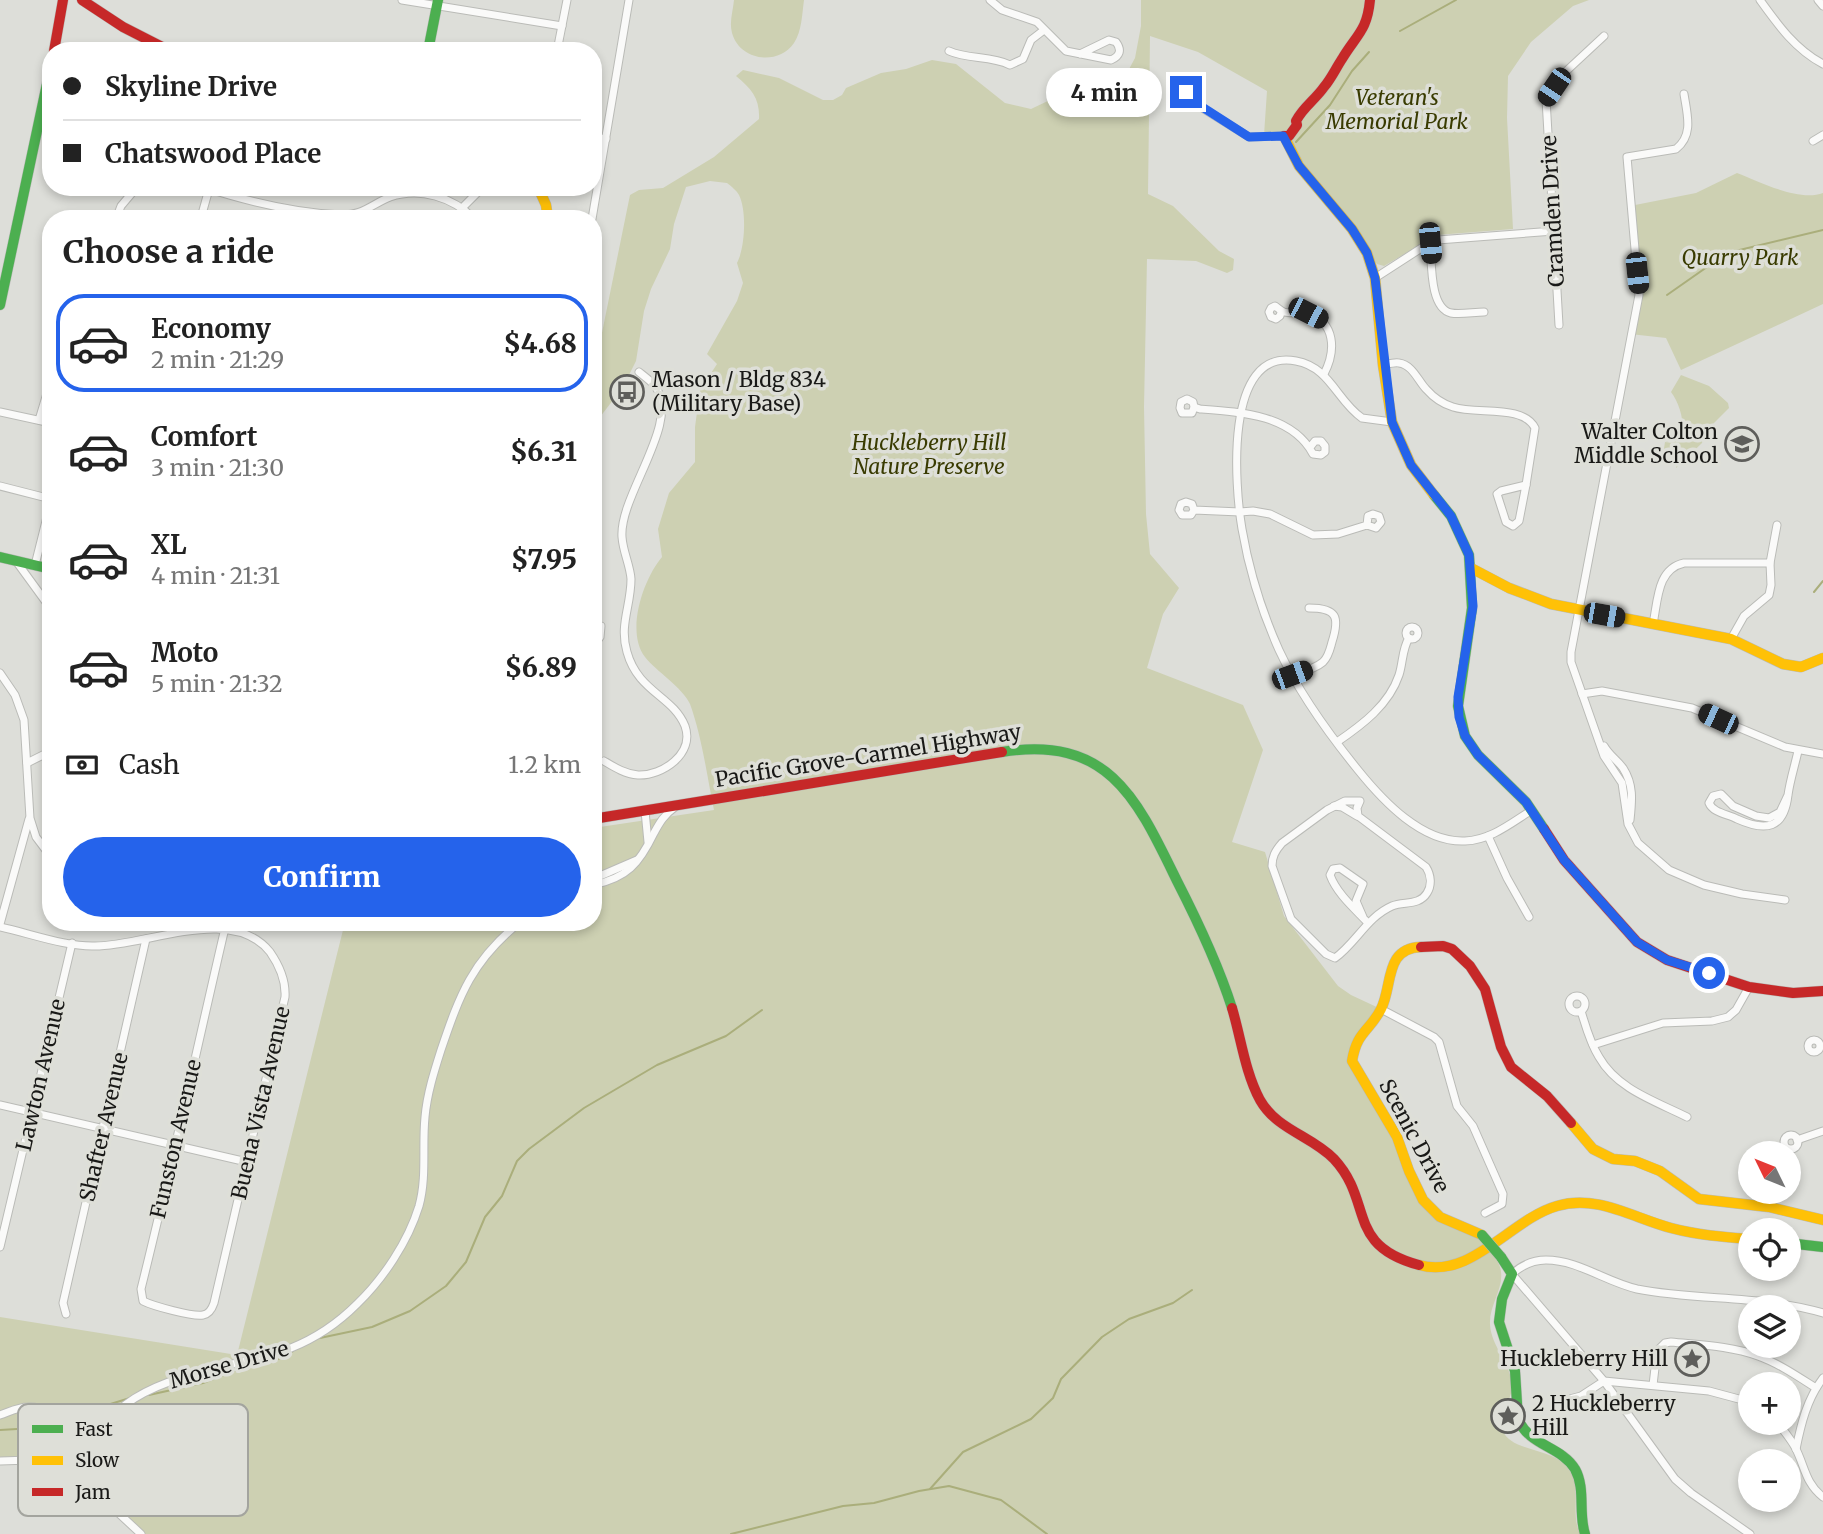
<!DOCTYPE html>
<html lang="en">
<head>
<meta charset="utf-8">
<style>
	body { margin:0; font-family:Merriweather,serif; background:#f6f6f6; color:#222; height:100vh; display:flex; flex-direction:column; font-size:26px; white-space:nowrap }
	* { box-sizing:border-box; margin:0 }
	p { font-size:23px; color:#767676 }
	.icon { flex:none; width:38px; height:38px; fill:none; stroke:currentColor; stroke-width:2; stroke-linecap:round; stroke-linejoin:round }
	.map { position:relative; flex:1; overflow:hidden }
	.details { position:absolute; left:42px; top:210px; width:560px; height:721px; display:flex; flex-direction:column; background:#fff; border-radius:28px; box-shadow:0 4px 10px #0003 }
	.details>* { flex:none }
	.guide { position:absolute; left:42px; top:42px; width:560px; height:154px; border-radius:28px; box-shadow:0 4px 10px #0003; display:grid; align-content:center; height:154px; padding:0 21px; background:#fff }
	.needle { width:46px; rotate:313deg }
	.tools { position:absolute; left:1738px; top:1141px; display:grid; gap:14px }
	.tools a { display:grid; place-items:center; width:63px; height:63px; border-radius:50%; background:#fff; box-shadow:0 4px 10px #0003; font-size:35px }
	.end { position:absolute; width:32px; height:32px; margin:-16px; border:9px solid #2563eb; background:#fff; box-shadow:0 0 0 4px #fff }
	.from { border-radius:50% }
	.bubble { position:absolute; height:49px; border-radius:24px; background:#fff; box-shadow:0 4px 10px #0003; font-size:23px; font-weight:800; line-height:49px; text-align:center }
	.car { position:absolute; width:21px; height:42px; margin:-21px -10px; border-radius:9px; box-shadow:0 0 5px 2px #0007; background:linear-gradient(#222 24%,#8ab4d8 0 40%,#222 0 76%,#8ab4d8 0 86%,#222 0) }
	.guide b { display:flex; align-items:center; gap:24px; height:66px; font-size:26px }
	.guide b+b { border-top:2px solid #e0e0e0 }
	.guide i { width:18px; height:18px; background:#222 }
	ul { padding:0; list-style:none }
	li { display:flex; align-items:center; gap:21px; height:98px; margin:0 14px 10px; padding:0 7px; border:4px solid transparent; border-radius:28px }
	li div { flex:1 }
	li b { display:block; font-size:26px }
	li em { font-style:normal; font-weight:800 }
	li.current { border-color:#2563eb }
	li>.icon { width:63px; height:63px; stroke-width:1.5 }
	h2 { padding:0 21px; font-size:32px; line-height:84px }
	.pay { display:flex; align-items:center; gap:18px; height:77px; padding:0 21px; font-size:26px }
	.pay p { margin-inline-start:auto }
	.action { display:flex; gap:14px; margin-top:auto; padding:14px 21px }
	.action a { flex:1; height:80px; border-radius:42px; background:#2563eb; color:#fff; font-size:28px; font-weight:800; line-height:80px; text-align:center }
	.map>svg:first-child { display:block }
</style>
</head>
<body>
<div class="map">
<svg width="1823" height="1534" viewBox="0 0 1823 1534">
	<rect width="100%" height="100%" fill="#ddded9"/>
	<g fill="#cdd0b2">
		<path d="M734,0H804C802,14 802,31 794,43C778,66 740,61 732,33C729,22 733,11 734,0Z"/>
		<path d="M1141,0H1589L1573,6L1531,42L1508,76L1507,118L1513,229L1437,235L1384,266L1377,264L1307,173L1290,141L1264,135L1267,91L1198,52L1150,36L1148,194L1173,206L1219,251L1234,259L1233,270L1227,273L1196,261L1147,259L1144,407L1146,514L1150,554L1179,588L1163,614L1147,668L1243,705L1263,750L1232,842L1265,852L1284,916L1338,986L1351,995L1381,1009L1351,1055C1370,1089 1387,1124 1403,1159C1409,1171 1415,1192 1425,1201C1448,1222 1489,1235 1500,1267C1506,1287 1489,1304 1490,1324C1491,1348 1512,1362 1512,1388C1511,1402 1498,1414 1502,1429C1509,1451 1548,1448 1564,1464C1585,1484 1569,1511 1580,1534H141L124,1519L100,1484H81L35,1461H0V1317L237,1355L345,922H593V828L714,810C707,776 702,737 690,704C683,688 656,671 645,657C625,631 644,578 662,557L658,529L669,493L695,462V427L700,390L717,364L707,354L737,301L743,283L737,263C745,248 747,211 739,195C737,191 731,186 727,183L710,181L686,187L674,224L670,249L651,289L644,311L636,361L623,387L597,421H593V377L630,195L639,190L663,188L714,157L759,119C760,99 752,89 736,76L743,70L779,78L823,100H833L842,95L846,88L881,73L906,69L932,60L956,64L1005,103L1031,109L1052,99L1076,100L1114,97L1135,58L1141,26Z"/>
		<path d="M1737,173C1760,182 1799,202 1823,193V304L1681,370L1666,338L1630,334L1639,295L1630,206L1696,193Z"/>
		<path d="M1681,375L1709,386L1728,403L1729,408L1706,431L1702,443L1676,468L1677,458L1663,455L1665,442L1680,444L1665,441L1667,428L1682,429C1684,418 1678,401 1671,392Z"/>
	</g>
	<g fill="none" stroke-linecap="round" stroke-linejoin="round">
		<g stroke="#aaae7b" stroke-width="2">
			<polyline points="1400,31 1456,0"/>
			<polyline points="1296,142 1330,105 1352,71 1369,52"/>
			<polyline points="1667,295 1727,253 1823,230"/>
			<polyline points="1814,592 1823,581"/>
			<polyline points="320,1338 372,1327 410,1311 446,1286 466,1262 485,1217 502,1196 517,1161 529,1149 584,1108 657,1065 726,1036 762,1010"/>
			<polyline points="149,1395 203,1383 252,1364 276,1360 293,1351"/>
			<polyline points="68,1417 130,1398"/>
			<polyline points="0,1430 34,1428 59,1420"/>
			<polyline points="930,1489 963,1452 1031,1419 1053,1398 1061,1379 1102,1337 1129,1319 1173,1303 1192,1290"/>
			<polyline points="731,1534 843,1506 874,1503 919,1491 949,1486 1001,1500 1047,1534"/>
		</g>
		<g stroke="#babbb7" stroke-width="9">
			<g id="street">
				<polyline points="402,0 562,26"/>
				<path d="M990,0L1002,10L1037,22L1066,51L1111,60C1120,56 1122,50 1116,42L1109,40L1080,54"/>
				<path d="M1760,0C1778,25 1795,49 1823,64"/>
				<polyline points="1818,0 1823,6"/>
				<polyline points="557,51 567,0"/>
				<path d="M949,51C969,60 990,55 1010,65L1023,59L1031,40L1044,30"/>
				<path d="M1684,94C1687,114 1694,135 1676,149L1627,157L1639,295L1571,652V662L1604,756L1622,783L1628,824L1638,843L1669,870L1704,885L1742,894L1785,900"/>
				<polyline points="1196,103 1190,104 1185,100 1185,94 1188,90 1194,89 1199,92 1200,98 1196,103 1199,106 1249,137 1284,136"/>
				<polyline points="593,137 606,139"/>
				<polyline points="1813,141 1823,135"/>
				<path d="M203,187C246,201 295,213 341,215C362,216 372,204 390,197C420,187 453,197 474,219"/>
				<polyline points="463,207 483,187"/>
				<polyline points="202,214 209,189"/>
				<polyline points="116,219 121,206 137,187"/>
				<polyline points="592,219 629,0"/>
				<path d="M1430,243C1432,261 1429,308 1451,313C1460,315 1474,312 1484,312"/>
				<polyline points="1375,278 1423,247 1438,240 1554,231"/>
				<path d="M1281,312L1280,316L1276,319L1271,317L1269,312L1271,308L1275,306C1278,308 1281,311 1284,312C1291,314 1299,311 1307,313C1336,322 1336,351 1324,374"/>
				<polyline points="1559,325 1546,99 1562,75 1604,36"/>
				<path d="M1383,365C1388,364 1395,362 1399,363C1413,365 1418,381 1426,389C1433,397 1443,404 1453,407C1477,415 1523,404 1535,428L1526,485"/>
				<path d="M1194,407L1192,413H1182L1180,408L1181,402L1187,399L1193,402L1194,407L1200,409C1242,412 1292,415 1313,454L1321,455L1325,452V446L1321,441H1315L1311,446"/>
				<polyline points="0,412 51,423"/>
				<polyline points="39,420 51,380"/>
				<path d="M1392,422L1362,418C1337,401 1330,367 1296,361C1223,347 1235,488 1242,529C1249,570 1262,612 1279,650C1299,693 1328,733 1358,770C1383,801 1422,843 1465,841C1491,840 1511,823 1532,810"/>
				<polygon points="1526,485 1519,521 1513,526 1506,522 1497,494 1501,491"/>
				<polyline points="0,486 51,499"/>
				<polyline points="1194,510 1191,515 1182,515 1179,510 1181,504 1186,502 1192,504 1194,510 1240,512 1253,511 1270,514 1313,535 1338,534 1367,525 1376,528 1381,522 1379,516 1373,514 1368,516 1367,525"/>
				<polyline points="16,561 51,609"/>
				<polyline points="35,565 51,501"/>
				<path d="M1653,624C1658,600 1657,569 1684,563H1770"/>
				<circle cx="1412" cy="633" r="6"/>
				<polyline points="1731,639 1744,616 1769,595 1771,585 1770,563 1777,525"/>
				<polyline points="593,647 600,637 601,626"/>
				<polyline points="0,673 15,695 24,720 30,818 36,837 51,857"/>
				<path d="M1292,675C1302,672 1315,669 1323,662C1329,656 1330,649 1332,642C1340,617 1337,608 1309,608"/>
				<polyline points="1582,694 1602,691 1692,708 1785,747 1823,754"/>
				<path d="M1337,742C1362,725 1389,705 1399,675C1403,663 1402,649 1409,638"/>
				<path d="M1604,746C1609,755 1617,760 1623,768C1634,785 1632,801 1630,820"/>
				<path d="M604,761C614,767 625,774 638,775C662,776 695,754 685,726C673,696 638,692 627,652C619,625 631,606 631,579C630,565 623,552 622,537C619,495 682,422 655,386C651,381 644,376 639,372"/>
				<polyline points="27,763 51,751"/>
				<path d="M1788,795L1780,812L1769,818L1756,816L1733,806L1721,794L1713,796L1709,803C1713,813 1728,814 1737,819C1766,832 1784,829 1788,795C1790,780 1795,765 1798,751"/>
				<path d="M1345,801H1360L1357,808L1358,816L1426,867C1431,875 1432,885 1427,893C1419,906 1404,901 1392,906C1367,917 1356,943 1335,958L1326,954L1291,919L1272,866C1272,857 1275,851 1282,843L1327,810Z"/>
				<polyline points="1334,806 1342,807 1357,816"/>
				<polyline points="645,811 648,842"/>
				<polyline points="1488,836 1507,878 1529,917"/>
				<polyline points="593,879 637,860"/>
				<path d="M593,885C627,878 639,864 654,833C660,822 664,815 675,807"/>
				<path d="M1363,917L1356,901L1363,884L1340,868L1333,869L1330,875C1337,894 1355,909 1368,923"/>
				<polyline points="0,924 29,819"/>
				<path d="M0,927C29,933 66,947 95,946C147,946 232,904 270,952C279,965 286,981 285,997L214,1303C212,1309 209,1314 203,1315C193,1317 153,1306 143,1301L141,1289C171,1169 197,1048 225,928L227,922"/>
				<circle cx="1577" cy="1004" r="8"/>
				<polyline points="1381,1009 1434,1037 1439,1042 1457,1106 1473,1126 1503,1194 1502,1204 1485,1213"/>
				<path d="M1581,1011C1586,1027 1590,1043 1599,1057C1617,1089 1655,1101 1687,1117"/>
				<circle cx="1814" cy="1046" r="6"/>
				<polyline points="1593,1045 1663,1023 1712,1021 1728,1017 1736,1010 1749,987"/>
				<polyline points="0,1105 247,1162"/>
				<circle cx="1791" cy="1142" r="7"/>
				<polyline points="1797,1140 1823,1131"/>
				<polyline points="0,1247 72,943"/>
				<polyline points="66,1314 63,1303 146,939"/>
				<path d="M1653,1385L1657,1351L1665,1343L1671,1342C1700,1345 1731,1346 1758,1356C1778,1363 1797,1376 1816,1388"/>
				<polyline points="1562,1401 1581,1396 1604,1381 1675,1479 1691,1493 1750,1534"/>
				<path d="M1750,1402L1709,1391L1604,1381L1512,1274C1522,1265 1532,1260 1546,1260C1578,1260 1606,1282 1637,1289C1698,1301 1763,1295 1823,1313"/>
				<path d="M0,1415C9,1412 18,1407 28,1407C49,1405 79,1429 101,1438"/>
				<path d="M1778,1423C1783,1430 1790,1438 1795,1447C1805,1466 1805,1483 1823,1497"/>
				<path d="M1796,1449C1801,1424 1807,1399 1823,1378"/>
				<polyline points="0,1461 31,1460 72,1483 100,1484 113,1508 141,1534"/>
				<path d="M100,1484C74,1376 226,1373 291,1348C316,1338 338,1323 357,1304C383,1279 408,1242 419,1206C427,1177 422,1147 425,1117C427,1094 434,1072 441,1050C460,994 472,961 520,922"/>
			</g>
		</g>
		<g stroke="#babbb7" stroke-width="11">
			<g id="fast">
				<polyline points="428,51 438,0"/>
				<polyline points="0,305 51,65"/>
				<polyline points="1434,495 1451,516 1469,555 1472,608 1458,706 1465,736 1478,755 1526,802 1544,829"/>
				<polyline points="0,557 51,569"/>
				<path d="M1002,752C1109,735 1137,799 1177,881C1198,922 1218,964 1232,1008"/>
				<polyline points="1788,1243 1823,1247"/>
				<path d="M1501,1257L1512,1274L1502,1299L1499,1322L1515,1371L1518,1419C1529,1446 1561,1446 1575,1469C1586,1489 1578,1513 1585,1534"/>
			</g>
		</g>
		<g stroke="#babbb7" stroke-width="11">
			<g id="slow">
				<polyline points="1284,136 1299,166 1352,229 1367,253 1375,278 1383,365 1392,422 1411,465 1434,495"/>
				<polyline points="538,187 546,205 548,219"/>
				<polyline points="1471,568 1509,588 1551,604 1731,639 1783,664 1801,667 1823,658"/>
				<path d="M1421,947C1384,948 1393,986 1381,1009C1369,1032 1357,1031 1352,1061L1397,1137L1409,1171L1423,1200L1440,1217L1482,1235"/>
				<polyline points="1571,1123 1593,1149 1613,1159 1635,1161 1660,1171 1699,1199 1769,1207 1823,1220"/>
				<path d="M1419,1265C1471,1280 1511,1219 1557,1206C1597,1194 1633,1218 1671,1228C1697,1235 1723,1237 1750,1239"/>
			</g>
		</g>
		<g stroke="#babbb7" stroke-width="11">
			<g id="jam">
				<polyline points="82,0 123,27 170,51"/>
				<polyline points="54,51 63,0"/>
				<path d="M1284,136H1289L1297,125L1296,121C1303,107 1315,100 1324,87C1331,79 1336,68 1342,59C1357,34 1367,31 1370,0"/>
				<polyline points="593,819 1002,752"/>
				<polyline points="1544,829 1564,860 1637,942 1667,960 1749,987 1793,993 1823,991"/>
				<polyline points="1421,947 1443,946 1452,949 1470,966 1485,989 1501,1047 1511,1067 1547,1096 1571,1123"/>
				<path d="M1232,1008C1241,1038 1245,1072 1260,1100C1277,1130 1312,1136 1334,1159C1374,1202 1345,1245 1419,1265"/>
			</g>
		</g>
		<use href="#street" stroke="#fafaf9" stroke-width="7"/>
		<use href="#fast" stroke="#4caf50" stroke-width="10"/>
		<use href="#slow" stroke="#ffc107" stroke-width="10"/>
		<use href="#jam" stroke="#c62828" stroke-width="10"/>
		<g stroke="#babbb7" stroke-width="11" stroke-linecap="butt">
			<polyline id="fast-bridge" points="1482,1235 1501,1257"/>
		</g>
		<use href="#fast-bridge" stroke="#4caf50" stroke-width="10"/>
	</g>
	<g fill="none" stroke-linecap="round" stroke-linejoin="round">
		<polyline stroke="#2563eb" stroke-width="9" points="1186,92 1185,97 1187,102 1196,103 1249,137 1283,136 1299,166 1352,229 1367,253 1375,278 1392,422 1411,465 1451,516 1469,555 1473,606 1458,697 1459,717 1465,736 1478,755 1526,802 1564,860 1637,942 1667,960 1709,973"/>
	</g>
	<defs>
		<g id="bus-ring" transform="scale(1.75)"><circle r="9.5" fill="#dedfd8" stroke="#5e5e5b" stroke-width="1.5"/><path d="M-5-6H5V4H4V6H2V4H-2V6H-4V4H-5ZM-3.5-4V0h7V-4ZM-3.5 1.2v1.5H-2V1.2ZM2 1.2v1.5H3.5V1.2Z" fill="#5e5e5b"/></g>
		<g id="school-ring" transform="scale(1.75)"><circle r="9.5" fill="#dedfd8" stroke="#5e5e5b" stroke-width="1.5"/><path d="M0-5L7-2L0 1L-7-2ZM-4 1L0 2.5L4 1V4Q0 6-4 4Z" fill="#5e5e5b"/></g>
		<g id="sight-ring" transform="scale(1.75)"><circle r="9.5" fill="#dedfd8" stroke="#5e5e5b" stroke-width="1.5"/><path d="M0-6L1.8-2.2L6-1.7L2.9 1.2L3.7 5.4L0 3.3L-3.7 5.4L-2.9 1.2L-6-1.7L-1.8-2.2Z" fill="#5e5e5b"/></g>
	</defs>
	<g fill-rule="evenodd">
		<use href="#bus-ring" x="627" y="392"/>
		<use href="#school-ring" x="1742" y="444"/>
		<use href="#sight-ring" x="1692" y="1359"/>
		<use href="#sight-ring" x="1508" y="1416"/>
	</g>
	<g text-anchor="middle" stroke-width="7" stroke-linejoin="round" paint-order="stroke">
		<g font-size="21" font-style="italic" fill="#393b01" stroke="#dedfd8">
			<text x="1397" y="105">Veteran's<tspan x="1397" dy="24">Memorial Park</tspan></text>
			<text x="1740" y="265">Quarry Park</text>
			<text x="929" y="450">Huckleberry Hill<tspan x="929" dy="24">Nature Preserve</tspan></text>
		</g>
		<g font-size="21" fill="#191917" stroke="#dedfd8">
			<text transform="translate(1553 211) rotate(-93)" y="7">Cramden Drive</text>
			<text transform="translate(868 756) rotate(-9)" y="7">Pacific Grove-Carmel Highway</text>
			<text transform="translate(41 1075) rotate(-77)" y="7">Lawton Avenue</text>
			<text transform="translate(261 1103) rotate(-77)" y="7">Buena Vista Avenue</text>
			<text transform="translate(104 1127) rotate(-77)" y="7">Shafter Avenue</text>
			<text transform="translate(1414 1136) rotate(62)" y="7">Scenic Drive</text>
			<text transform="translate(176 1139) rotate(-77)" y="7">Funston Avenue</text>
			<text transform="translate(229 1365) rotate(-16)" y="7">Morse Drive</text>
		</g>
		<g font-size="21" fill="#191917" stroke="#dedfd8" text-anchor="start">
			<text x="652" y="387">Mason / Bldg 834<tspan x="652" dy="24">(Military Base)</tspan></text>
			<text x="1718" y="439" text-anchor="end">Walter Colton<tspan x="1718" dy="24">Middle School</tspan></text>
			<text x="1668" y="1366" text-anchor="end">Huckleberry Hill</text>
			<text x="1532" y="1411">2 Huckleberry<tspan x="1532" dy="24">Hill</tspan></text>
		</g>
	</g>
	<rect x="18" y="1404" width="230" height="112" rx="10" fill="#dedfd8" stroke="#a3a49e" stroke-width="2"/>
	<rect x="32" y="1425" width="31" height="8" fill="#4caf50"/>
	<rect x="32" y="1456" width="31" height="9" fill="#ffc107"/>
	<rect x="32" y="1488" width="31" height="8" fill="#c62828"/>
	<g font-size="19" fill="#191917">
		<text x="75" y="1436">Fast</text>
		<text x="75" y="1467">Slow</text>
		<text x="75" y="1499">Jam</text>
	</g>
</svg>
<div class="tools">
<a><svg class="needle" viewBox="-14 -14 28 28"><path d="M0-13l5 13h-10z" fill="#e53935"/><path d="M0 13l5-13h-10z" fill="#767676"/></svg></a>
<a><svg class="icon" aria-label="locate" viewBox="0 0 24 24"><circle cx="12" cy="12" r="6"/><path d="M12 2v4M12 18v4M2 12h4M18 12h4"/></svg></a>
<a><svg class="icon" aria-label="layers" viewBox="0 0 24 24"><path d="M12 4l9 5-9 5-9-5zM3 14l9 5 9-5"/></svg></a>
<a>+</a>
<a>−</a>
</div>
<i class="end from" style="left:1709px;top:973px"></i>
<i class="end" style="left:1186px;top:92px"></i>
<div class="bubble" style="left:1046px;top:68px;width:116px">4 min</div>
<i class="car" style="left:1554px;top:87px;rotate:214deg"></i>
<i class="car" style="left:1430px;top:243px;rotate:175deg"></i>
<i class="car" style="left:1637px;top:273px;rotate:174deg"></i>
<i class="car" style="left:1308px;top:313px;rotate:117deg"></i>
<i class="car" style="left:1604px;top:615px;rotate:100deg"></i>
<i class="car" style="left:1292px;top:675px;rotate:70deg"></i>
<i class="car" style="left:1718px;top:719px;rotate:295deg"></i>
<div class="guide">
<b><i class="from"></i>Skyline Drive</b>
<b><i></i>Chatswood Place</b>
</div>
<section class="details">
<h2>Choose a ride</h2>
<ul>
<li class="current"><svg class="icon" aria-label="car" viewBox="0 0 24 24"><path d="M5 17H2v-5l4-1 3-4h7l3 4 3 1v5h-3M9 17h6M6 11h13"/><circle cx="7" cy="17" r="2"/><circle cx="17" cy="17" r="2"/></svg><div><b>Economy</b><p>2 min · 21:29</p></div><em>$4.68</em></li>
<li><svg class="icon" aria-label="car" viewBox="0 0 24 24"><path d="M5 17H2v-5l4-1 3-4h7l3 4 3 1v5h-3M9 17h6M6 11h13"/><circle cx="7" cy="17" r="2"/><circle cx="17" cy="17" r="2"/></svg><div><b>Comfort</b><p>3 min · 21:30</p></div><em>$6.31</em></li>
<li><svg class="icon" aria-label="car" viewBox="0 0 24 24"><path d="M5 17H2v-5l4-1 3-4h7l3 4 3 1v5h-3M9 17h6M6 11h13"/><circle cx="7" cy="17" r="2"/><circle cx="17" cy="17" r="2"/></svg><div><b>XL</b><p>4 min · 21:31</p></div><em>$7.95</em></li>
<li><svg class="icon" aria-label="car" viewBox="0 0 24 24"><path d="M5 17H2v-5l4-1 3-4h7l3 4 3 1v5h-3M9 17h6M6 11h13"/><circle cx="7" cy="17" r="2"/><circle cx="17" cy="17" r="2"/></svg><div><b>Moto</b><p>5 min · 21:32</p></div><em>$6.89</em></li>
</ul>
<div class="pay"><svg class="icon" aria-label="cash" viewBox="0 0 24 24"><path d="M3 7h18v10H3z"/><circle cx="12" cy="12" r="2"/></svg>Cash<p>1.2 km</p></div>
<div class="action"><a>Confirm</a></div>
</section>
</div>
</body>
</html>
